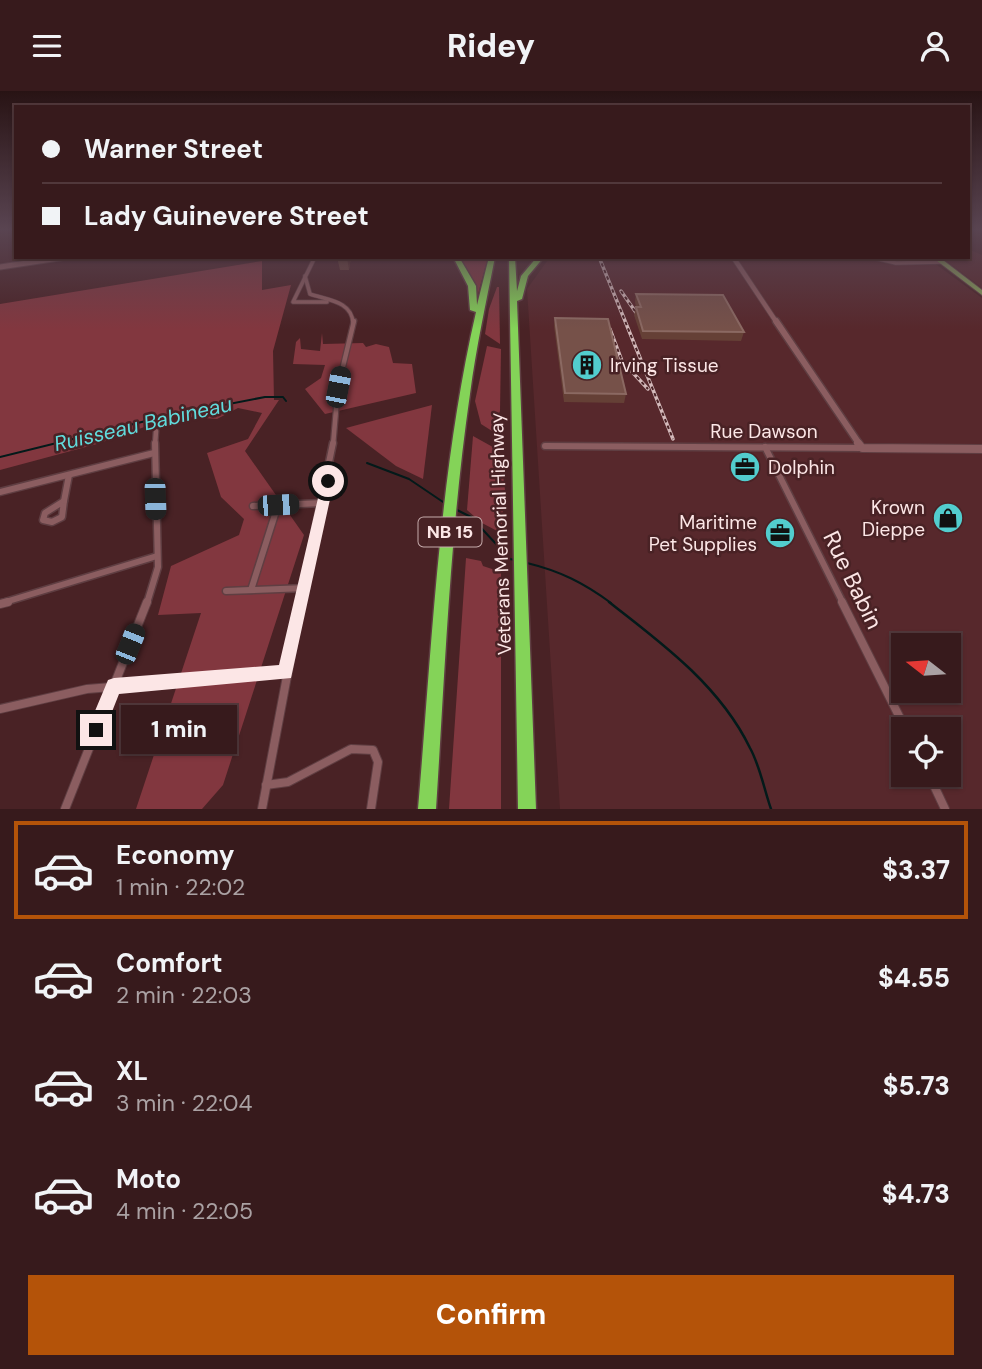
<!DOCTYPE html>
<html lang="en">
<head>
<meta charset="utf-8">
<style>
	body { margin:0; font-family:"DM Sans",sans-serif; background:#3e2325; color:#f1f3f6; height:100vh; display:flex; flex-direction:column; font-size:26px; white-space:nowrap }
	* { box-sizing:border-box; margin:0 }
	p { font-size:23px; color:#aaa1a3 }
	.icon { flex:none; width:38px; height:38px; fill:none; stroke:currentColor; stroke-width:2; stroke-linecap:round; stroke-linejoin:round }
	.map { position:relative; height:718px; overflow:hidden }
	.details { display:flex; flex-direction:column; background:#371a1c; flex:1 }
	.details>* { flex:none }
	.hud { position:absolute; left:14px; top:14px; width:956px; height:154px; border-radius:0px; box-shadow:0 2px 5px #0004,0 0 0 2px #51383b; display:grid; align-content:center; height:154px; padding:0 28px; background:#371a1c }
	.needle { width:46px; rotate:287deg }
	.controls { position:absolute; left:891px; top:542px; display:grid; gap:14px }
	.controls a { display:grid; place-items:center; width:70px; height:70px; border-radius:0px; background:#371a1c; box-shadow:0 2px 5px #0004,0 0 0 2px #51383b; font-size:35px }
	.end { position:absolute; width:32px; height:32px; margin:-16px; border:9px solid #fce6e6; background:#111; box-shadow:0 0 0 4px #111 }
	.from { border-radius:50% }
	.bubble { position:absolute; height:49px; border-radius:0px; background:#371a1c; box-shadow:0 2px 5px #0004,0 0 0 2px #51383b; font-size:23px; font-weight:800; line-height:49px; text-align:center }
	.car { position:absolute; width:21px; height:42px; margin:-21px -10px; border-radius:9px; box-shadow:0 0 5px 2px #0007; background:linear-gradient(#222 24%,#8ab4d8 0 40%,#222 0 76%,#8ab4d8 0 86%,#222 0) }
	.hud b { display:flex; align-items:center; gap:24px; height:66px; font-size:26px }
	.hud b+b { border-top:2px solid #51383b }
	.hud i { width:18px; height:18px; background:#f1f3f6 }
	ul { padding:12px 0 0; list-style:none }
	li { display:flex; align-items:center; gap:21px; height:98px; margin:0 14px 10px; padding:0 14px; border:4px solid transparent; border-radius:0px }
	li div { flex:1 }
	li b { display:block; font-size:26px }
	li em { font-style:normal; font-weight:800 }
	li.on { border-color:#b45309 }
	li>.icon { width:63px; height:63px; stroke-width:1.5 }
	.primary-button { display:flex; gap:14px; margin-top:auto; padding:14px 28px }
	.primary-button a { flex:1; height:80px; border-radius:0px; background:#b45309; color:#fff; font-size:28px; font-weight:800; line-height:80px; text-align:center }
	header { display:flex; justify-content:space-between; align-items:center; height:91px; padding:0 28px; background:#371a1c; font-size:32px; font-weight:800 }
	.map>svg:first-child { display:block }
</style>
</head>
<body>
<header><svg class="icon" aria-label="menu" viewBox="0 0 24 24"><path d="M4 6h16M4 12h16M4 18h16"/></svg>Ridey<svg class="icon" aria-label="person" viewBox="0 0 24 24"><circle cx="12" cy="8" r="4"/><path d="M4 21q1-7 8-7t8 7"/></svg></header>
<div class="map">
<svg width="982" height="718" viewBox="0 0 982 718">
	<rect width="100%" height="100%" fill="#492225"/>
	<g fill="#57282c" fill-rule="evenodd">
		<polygon points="968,158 982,164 982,197 941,166 968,166"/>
		<path d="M550,166H926L982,207V718H560L527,198ZM903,555H948V600H903ZM903,639H948V684H903Z"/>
	</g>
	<g fill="#82373f">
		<polygon points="460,166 488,166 477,207"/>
		<polygon points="262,170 262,199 291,194 273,260 274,309 279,309 245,360 304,444 223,694 202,718 136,718 201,522 158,524 171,475 239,444 244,428 221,406 207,362 248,348 262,322 238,317 217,328 175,325 97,353 0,379 0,213"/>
		<polygon points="497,196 499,196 500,253 485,243 489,218"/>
		<polygon points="322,242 323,253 363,252 366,256 376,253 389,256 393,272 412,273 416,302 325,323 305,298 321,287 325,274 293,273 296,251 300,247 301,258 320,260"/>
		<polygon points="487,255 501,258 500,320 492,340 481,333 475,310"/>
		<polygon points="432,314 423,388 396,375 346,337"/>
		<polygon points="473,345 500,360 505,399 501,442 482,432 467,419"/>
		<polygon points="466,467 481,470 483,475 501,481 501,718 449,718"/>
	</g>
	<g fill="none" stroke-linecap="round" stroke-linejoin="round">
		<g stroke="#031a1a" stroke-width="2">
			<polyline points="0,366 162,326 265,306 283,306 286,310"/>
			<polyline points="367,372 409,388 446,413"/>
			<polyline points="457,419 471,426 510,468 515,469"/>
			<path d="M527,472C560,480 584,492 611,512"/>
		</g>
		<path stroke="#031a1a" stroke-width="2.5" d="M609,511C662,552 720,595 750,657C760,675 764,698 771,718"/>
		<g stroke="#5f3e42" stroke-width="5">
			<g id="minor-far3">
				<polyline points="315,166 293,211 327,211"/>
				<polyline points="870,166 896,172 941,171"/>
				<path d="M305,185L310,203C327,209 352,210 353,232"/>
			</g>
		</g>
		<g stroke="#5f3e42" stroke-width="7">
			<g id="minor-far2">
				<polyline points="155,354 156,340"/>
				<polyline points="333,354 338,296 354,230"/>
			</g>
		</g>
		<g stroke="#5f3e42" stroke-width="9">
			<g id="minor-far1">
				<polyline points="545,355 862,357"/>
				<polyline points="765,356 843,512"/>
				<polyline points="0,401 154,362"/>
				<polygon points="64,410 62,426 52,431 43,429 45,422"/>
				<polyline points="64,410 69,384"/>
				<polyline points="253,415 323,412"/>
				<polyline points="251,499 278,414"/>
				<polyline points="226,500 306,497"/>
				<polyline points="2,512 157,465"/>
				<polyline points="147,512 158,476 155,352"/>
				<polyline points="300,512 333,352"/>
			</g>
		</g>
		<g stroke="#5f3e42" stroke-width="10">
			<g id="minor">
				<polyline points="842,511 906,639"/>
				<polyline points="0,513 8,511"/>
				<polyline points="0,618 87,598 285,582"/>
				<polyline points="929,684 945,718"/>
				<polyline points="266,694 288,691 351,658 373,659 378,671 371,718"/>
				<polyline points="65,718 147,511"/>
				<polyline points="262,718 301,511"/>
			</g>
		</g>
		<g stroke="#5f3e42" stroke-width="6">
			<polyline id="tertiary-far2" points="733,166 777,232"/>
		</g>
		<g stroke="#5f3e42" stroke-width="9">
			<polyline id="tertiary-far1" points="776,230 860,354"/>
		</g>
		<g stroke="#5f3e42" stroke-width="10">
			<polyline id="tertiary" points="858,352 862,357 982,358"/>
		</g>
		<g stroke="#5f3e42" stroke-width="7">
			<polyline id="secondary" points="0,176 66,166"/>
		</g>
		<g stroke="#5f3e42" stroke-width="2">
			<polygon id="primary" points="932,166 939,166 982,199 982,204"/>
		</g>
		<g stroke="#5f3e42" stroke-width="3">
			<g id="motorway">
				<path d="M453,166H459L476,195L477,214L489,166H495C486,212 476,257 470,303C450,440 445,580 436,718H418C432,554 439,382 476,221L470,219L468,195Z"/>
				<polygon points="509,166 515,166 517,200 521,185 537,166 544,166 528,185 522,208 517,210 536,718 518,718"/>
			</g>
		</g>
		<use href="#minor-far3" stroke="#8b5d60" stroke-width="3.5"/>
		<use href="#minor-far2" stroke="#8b5d60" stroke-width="4.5"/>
		<use href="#minor-far1" stroke="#8b5d60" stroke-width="6"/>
		<use href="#minor" stroke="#8b5d60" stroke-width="8"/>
		<use href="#tertiary-far2" stroke="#8b5d60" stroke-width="4.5"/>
		<use href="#tertiary-far1" stroke="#8b5d60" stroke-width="6"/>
		<use href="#tertiary" stroke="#8b5d60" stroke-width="8"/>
		<use href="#secondary" stroke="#8b5d60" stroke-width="5"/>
		<use href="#primary" fill="#87a45b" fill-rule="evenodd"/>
		<use href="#motorway" fill="#84d358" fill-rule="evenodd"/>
		<g stroke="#d3b9ba" stroke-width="3.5">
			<g id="rail">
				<polyline points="599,166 673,348"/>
				<polyline points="621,200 637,223"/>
				<polyline points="610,238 622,270 648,298"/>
			</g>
		</g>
		<use href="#rail" stroke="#492225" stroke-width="2" stroke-dasharray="3.5" stroke-linecap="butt"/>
	</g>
	<g fill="#654036">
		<polygon points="337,166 351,166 349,179 340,179"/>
		<polygon points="636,203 744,241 741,250 642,248 634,224 636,216 635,211"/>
		<polygon points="555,227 626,303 624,312 564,311 554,235"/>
	</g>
	<polygon fill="#532c27" points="347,166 351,166 349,179"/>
	<g fill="#765149" stroke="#8b6962" stroke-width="2">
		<polygon points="636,203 723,204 744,241 643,240 636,216 641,216"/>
		<polygon points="555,227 608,228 626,303 565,302"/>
	</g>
	<linearGradient id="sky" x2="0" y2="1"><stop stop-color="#281314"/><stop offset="0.58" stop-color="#594451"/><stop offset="1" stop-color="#594451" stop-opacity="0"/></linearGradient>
	<rect width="982" height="238" fill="url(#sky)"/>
	<polygon fill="#fce6e6" points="328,386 334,390 291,587 119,603 102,646 96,648 90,646 87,639 108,589 114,587 279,574 322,390"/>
	<defs>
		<g id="building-disc" transform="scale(1.575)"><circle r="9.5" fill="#52cdce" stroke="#492225"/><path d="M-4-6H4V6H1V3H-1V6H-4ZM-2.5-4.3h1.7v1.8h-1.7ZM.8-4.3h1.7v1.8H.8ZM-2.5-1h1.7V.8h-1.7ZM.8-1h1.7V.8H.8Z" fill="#111"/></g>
		<g id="office-disc" transform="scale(1.575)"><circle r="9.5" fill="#52cdce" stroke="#492225"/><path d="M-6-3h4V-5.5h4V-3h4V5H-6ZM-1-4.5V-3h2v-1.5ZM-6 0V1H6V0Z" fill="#111"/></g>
		<g id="shop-disc" transform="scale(1.575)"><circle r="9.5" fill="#52cdce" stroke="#492225"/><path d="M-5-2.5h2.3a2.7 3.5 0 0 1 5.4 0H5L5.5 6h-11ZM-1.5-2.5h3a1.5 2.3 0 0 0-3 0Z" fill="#111"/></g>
	</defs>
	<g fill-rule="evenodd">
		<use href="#building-disc" x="587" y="274"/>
		<use href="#office-disc" x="745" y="376"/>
		<use href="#shop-disc" x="948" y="427"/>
		<use href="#office-disc" x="780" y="442"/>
	</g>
	<g text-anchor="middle" stroke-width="5" stroke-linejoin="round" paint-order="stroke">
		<rect fill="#492225" stroke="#c6abac" stroke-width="2" x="418.5" y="426.5" width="63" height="29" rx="5"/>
		<g font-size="18" font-weight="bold" fill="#fce6e6">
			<text x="450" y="447">NB 15</text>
		</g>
		<g font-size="19" fill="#fce6e6" stroke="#492225" text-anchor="start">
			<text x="610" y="281">Irving Tissue</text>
			<text x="768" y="383">Dolphin</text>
			<text x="925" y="423" text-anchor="end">Krown<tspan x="925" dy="22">Dieppe</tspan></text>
			<text x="757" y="438" text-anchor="end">Maritime<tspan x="757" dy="22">Pet Supplies</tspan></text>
		</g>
		<g font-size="19" fill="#fce6e6" stroke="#492225">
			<text x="764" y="347">Rue Dawson</text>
			<text transform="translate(500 443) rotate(-92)" y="7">Veterans Memorial Highway</text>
		</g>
		<g font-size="21" font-style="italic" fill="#61dbdc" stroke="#492225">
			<text transform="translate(143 333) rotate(-13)" y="7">Ruisseau Babineau</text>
		</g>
		<g font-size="23" fill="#fce6e6" stroke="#492225">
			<text transform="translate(853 489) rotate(64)" y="8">Rue Babin</text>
		</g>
	</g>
</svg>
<div class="controls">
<a><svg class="needle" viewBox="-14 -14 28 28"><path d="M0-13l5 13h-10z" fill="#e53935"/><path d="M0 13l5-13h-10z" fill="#aaa1a3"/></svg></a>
<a><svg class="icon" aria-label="locate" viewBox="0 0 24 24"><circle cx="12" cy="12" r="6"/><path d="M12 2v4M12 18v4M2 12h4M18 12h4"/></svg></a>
</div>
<i class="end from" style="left:328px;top:390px"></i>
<i class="end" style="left:96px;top:639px"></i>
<div class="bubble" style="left:121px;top:614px;width:116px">1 min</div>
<i class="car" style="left:338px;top:296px;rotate:11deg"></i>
<i class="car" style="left:155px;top:408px;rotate:178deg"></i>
<i class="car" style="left:278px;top:414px;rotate:87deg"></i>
<i class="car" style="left:130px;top:553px;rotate:22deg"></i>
<div class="hud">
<b><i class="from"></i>Warner Street</b>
<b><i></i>Lady Guinevere Street</b>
</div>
</div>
<section class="details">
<ul>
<li class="on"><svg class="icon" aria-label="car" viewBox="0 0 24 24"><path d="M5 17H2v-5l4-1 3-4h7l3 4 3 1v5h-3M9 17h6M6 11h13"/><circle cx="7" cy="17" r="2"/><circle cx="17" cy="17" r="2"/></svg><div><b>Economy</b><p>1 min · 22:02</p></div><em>$3.37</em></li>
<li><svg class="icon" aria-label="car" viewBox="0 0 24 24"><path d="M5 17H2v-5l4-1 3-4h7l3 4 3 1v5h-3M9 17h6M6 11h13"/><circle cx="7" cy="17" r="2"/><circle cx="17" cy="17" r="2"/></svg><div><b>Comfort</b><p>2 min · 22:03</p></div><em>$4.55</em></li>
<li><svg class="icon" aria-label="car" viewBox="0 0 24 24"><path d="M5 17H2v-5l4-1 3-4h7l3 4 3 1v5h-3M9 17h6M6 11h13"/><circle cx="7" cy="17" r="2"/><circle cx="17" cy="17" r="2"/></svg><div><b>XL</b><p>3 min · 22:04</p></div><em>$5.73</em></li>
<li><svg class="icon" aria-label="car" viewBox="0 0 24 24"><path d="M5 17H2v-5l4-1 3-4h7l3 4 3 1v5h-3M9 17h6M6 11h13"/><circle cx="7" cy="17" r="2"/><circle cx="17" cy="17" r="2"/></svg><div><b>Moto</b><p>4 min · 22:05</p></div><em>$4.73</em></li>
</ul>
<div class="primary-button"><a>Confirm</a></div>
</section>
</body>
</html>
